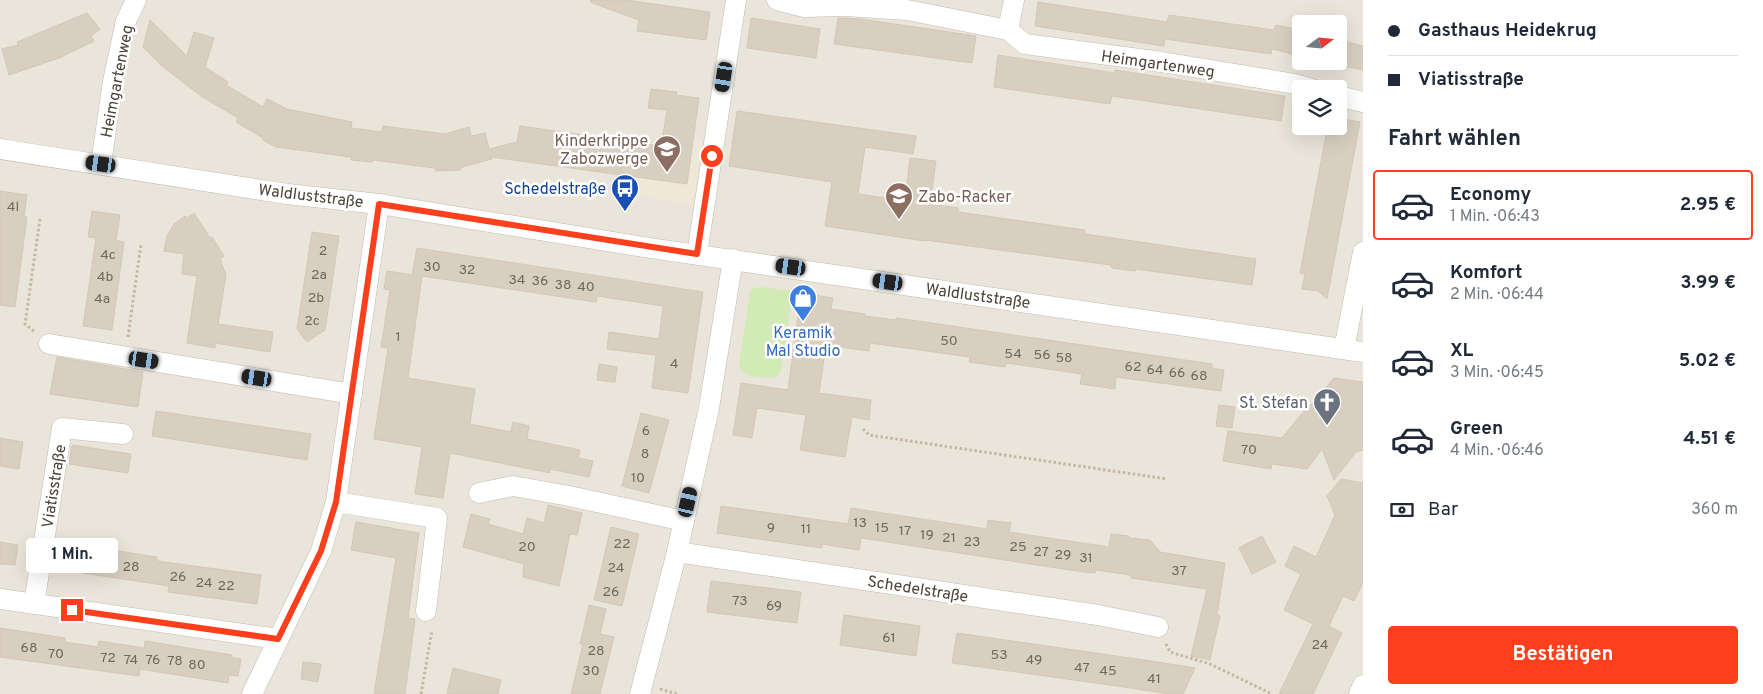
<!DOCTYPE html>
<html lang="de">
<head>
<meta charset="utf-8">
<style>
	body { margin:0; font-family:Overpass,sans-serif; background:#f6f6f7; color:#1f2937; height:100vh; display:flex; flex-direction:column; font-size:19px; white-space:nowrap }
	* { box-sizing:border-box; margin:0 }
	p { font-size:16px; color:#747a83 }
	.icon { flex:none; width:28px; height:28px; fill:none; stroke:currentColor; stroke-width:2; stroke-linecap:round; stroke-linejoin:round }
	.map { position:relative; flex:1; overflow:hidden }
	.side { display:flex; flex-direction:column; background:#fff; width:400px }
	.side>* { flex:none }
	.banner { display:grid; align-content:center; height:110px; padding:0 25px; background:#fff }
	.needle { width:32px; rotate:74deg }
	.tools { position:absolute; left:1292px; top:15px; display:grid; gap:10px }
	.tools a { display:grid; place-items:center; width:55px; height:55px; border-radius:5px; background:#fff; box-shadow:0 5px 20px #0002; font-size:25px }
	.end { position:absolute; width:22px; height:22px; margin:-11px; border:6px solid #fc3f1d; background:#fff; box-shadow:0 0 0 2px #fff }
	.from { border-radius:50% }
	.bubble { position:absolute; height:35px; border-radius:5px; background:#fff; box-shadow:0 5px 20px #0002; font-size:16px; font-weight:700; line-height:35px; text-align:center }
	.car { position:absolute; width:15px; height:30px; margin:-15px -8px; border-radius:6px; box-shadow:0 0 4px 1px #0007; background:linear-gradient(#222 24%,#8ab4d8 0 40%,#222 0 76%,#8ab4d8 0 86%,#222 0) }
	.banner b { display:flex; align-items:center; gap:18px; height:48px; font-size:19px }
	.banner b+b { border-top:1px solid #e0e1e3 }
	.banner i { width:12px; height:12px; background:#1f2937 }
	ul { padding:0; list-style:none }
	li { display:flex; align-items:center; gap:15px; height:70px; margin:0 10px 8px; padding:0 15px; border:2px solid transparent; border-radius:5px }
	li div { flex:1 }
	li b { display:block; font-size:19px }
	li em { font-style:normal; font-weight:700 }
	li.current { border-color:#fc3f1d }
	li>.icon { width:45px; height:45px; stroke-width:1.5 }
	h2 { padding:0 25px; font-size:22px; line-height:60px }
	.pay { display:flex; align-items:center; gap:12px; height:55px; padding:0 25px; font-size:19px }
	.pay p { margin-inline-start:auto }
	.button { display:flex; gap:10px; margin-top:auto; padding:10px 25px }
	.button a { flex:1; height:58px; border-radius:5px; background:#fc3f1d; color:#fff; font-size:20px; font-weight:700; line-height:58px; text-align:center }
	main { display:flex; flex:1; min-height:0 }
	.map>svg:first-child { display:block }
</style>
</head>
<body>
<main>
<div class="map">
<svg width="1363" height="694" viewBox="0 0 1363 694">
	<rect width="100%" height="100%" fill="#f6f3ec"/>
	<path fill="#eae5da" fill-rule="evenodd" d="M0,0H1363V694H0ZM1301,24H1339V61H1301ZM1301,89H1339V126H1301Z"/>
	<polygon fill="#efe8d6" points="675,137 702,141 693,204 634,196 641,146 673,150"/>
	<path fill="#d2eab5" d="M760,287L793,291L781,371L774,378C762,377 743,379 739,365L750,292L754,288Z"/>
	<g fill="#d8cfc1" stroke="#d3c7b4">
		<polygon points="591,0 626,0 710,12 706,40 637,31 639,20 590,2"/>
		<polygon points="1038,2 1167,22 1169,15 1274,30 1276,25 1301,30 1301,56 1272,49 1271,54 1165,39 1164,46 1035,26"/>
		<polygon points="87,13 100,29 91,36 94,41 59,58 9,75 2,49 18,45 17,42"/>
		<polygon points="751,18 820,29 816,58 747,48"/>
		<polygon points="838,18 861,19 976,36 972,63 834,44"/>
		<polygon points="150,20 187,56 194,32 214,38 205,67 228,82 226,85 263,107 267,99 287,109 352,122 351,128 382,132 383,126 445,134 469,127 471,136 485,133 489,149 517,142 520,126 661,146 667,110 648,108 651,89 677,92 676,95 699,98 687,184 491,157 492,159 462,167 460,170 436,171 435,168 418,166 374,160 372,162 351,160 351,157 276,147 263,140 263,138 236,122 238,118 201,96 162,66 143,47"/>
		<polygon points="1339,40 1363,46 1363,70 1339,65"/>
		<polygon points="998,55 1115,73 1115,70 1285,96 1281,121 1112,96 1110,104 994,87"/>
		<polygon points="737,111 916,136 913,154 865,147 858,194 905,201 910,158 936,161 930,204 958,208 958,212 1085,230 1085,234 1256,259 1252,285 1136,269 1135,271 1112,268 1111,265 925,240 925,241 825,226 832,182 729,166"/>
		<polygon points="1339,118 1360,122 1327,299 1318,291 1302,289 1305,274 1300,273 1327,130 1334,131 1335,126 1339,126"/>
		<polygon points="0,191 27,195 24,216 27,217 15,307 0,305"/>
		<polygon points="92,211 120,215 116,240 124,242 112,330 83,326 96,238 88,237"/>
		<polygon points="194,213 210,238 212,237 224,256 220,259 226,275 218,324 273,332 270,352 215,343 215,348 187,343 197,276 182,274 184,254 164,251 167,236 174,224 185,216 187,218"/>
		<polygon points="312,232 339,236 325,330 307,342 297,329"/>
		<polygon points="417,248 703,292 688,393 652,388 656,355 607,349 609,332 659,339 663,306 597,296 596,302 422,276 408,378 475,389 470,424 511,432 513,422 529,426 527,439 580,450 578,458 593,461 589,477 550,469 550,473 450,453 443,498 415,494 422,447 374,439 388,348 381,347 390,290 384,289 387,271 412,275"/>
		<polygon points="801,293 833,298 831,309 865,314 865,316 896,320 896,318 918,321 1212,364 1212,368 1224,370 1221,391 1116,377 1115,389 1080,384 1082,374 1006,363 1005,367 969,362 970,357 870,343 869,351 826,345 819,393 871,400 869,420 852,417 845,457 800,450 806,415 757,408 752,438 733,435 741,383 788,390"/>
		<polygon points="57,357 143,372 138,407 50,394"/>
		<polygon points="599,364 617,367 615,382 597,380"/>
		<polygon points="1334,378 1363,382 1363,450 1356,452 1334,480 1322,449 1307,469 1272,464 1271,469 1223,461 1228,431 1282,438 1309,405 1311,405"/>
		<polygon points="1219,405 1235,407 1232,428 1216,426"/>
		<polygon points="156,411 311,434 307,460 152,436"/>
		<polygon points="641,413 669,420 649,493 622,486"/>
		<polygon points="0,438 23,442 19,469 0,466"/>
		<polygon points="72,445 131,454 128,473 69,464"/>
		<polygon points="1341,479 1363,483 1363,582 1354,601 1343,596 1329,626 1342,633 1313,694 1279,694 1313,624 1284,610 1301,574 1285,566 1294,546 1316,557 1335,515 1327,496"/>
		<polygon points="548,505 582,513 577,535 570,534 559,586 523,577 524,564 463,547 471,514 490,519 488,524 523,534 527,518 544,523"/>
		<polygon points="721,506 848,524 851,508 987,529 988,520 1011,523 1009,532 1109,547 1111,534 1129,536 1129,538 1150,540 1160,552 1225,563 1217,615 1220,616 1210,660 1191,656 1207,589 1131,578 1131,575 1096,570 1095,573 1083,572 861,538 859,550 822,544 822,548 717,533"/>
		<polygon points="356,522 419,533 408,618 415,619 405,694 374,694 396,558 351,550"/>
		<polygon points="611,527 639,534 622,606 594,600"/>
		<polygon points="1262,536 1276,562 1252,574 1239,548"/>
		<polygon points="0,542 18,545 15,565 0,564"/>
		<polygon points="74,544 157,557 157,561 261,575 257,604 168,592 169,586 70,571"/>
		<polygon points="711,581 801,592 797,623 707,612"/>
		<polygon points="589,605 606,609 600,634 614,637 600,694 571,694 583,644 580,644"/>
		<polygon points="844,615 920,626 916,656 840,645"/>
		<polygon points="0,628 65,638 65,642 98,647 99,641 144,648 145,641 232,655 232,658 241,659 238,676 229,675 228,683 140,669 139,676 0,657"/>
		<polygon points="957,633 1144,660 1195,668 1183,694 1164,694 1164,693 1117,686 952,663"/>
		<polygon points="303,662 321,664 318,682 301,679"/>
		<polygon points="453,668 501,680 498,694 447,694"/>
	</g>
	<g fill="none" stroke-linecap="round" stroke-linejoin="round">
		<g stroke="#c2bbae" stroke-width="21">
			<g id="minor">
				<polyline points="777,0 804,7 845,6 907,10 1008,30 1025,44 1162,62 1295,84 1312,89"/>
				<polyline points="1008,30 1014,0"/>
				<polyline points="1339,96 1363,102"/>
				<polyline points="0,149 287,194 379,204 650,248 1363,352"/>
				<polyline points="101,164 113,81 126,21 136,0"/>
				<polyline points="697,254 736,0"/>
				<polyline points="49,344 352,394"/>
				<polyline points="1344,349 1363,252"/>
				<polyline points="479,493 513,486 569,496 684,521"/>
				<polyline points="336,502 437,518 426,611"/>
				<polyline points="677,552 1098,615 1158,627"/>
				<polyline points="0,599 278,639"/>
				<polyline points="34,604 62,428 123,434"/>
				<polyline points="252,694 321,551 336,502 379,204"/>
				<polyline points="640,694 677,552 709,408 733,259"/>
				<polyline points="1359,694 1363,685"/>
			</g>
		</g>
		<g stroke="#c4b79f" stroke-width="3" stroke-dasharray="2.5 2.5" stroke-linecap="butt">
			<polyline points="34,331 25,324 40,219"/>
			<polyline points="128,337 141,244"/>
			<polyline points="863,429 869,435 1167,479"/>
			<polyline points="1166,644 1170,652 1210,664 1272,694"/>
			<polyline points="660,689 678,694"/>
			<polyline points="421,694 432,630"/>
		</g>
		<use href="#minor" stroke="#fff" stroke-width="20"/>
	</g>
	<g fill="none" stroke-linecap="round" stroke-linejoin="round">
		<polyline stroke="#fc3f1d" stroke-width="6" points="72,610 278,639 321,551 336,502 379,204 697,254 712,156"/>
	</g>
	<defs>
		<g id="school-pin" transform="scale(1.4375)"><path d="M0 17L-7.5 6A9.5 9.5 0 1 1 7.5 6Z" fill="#8d6e63" stroke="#fff"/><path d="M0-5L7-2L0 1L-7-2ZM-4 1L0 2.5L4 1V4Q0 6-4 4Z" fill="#fff"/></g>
		<g id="bus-pin" transform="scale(1.4375)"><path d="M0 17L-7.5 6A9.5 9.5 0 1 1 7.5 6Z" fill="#1a4fb4" stroke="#fff"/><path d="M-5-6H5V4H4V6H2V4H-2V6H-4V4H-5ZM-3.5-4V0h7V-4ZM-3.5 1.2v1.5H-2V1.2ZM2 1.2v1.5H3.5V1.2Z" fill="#fff"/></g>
		<g id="shop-pin" transform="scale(1.4375)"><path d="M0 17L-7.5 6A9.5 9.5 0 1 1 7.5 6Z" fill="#3f7fe0" stroke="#fff"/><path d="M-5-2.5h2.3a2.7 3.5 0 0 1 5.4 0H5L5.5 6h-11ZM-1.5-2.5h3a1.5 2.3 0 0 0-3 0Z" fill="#fff"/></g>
		<g id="church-pin" transform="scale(1.4375)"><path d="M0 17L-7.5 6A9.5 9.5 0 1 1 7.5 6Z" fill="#6b7280" stroke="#fff"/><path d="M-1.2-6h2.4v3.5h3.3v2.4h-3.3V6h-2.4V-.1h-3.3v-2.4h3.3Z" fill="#fff"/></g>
	</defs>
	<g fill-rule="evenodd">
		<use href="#school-pin" x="667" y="149"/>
		<use href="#bus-pin" x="625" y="188"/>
		<use href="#school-pin" x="899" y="196"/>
		<use href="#shop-pin" x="803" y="298"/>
		<use href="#church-pin" x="1327" y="402"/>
	</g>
	<g text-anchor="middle" stroke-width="5" stroke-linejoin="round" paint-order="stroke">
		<g font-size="14" fill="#6e675b">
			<text x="13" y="211">4l</text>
			<text x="323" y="255">2</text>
			<text x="108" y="259">4c</text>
			<text x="432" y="271">30</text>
			<text x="467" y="274">32</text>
			<text x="319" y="279">2a</text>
			<text x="105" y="281">4b</text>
			<text x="517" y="284">34</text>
			<text x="540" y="285">36</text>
			<text x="563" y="289">38</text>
			<text x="586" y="291">40</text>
			<text x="316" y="302">2b</text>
			<text x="102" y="303">4a</text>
			<text x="312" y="325">2c</text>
			<text x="398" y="341">1</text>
			<text x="949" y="345">50</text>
			<text x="1013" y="358">54</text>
			<text x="1042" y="359">56</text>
			<text x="1064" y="362">58</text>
			<text x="674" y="368">4</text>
			<text x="1133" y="371">62</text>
			<text x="1155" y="374">64</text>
			<text x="1177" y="377">66</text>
			<text x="1199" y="380">68</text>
			<text x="646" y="435">6</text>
			<text x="1249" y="454">70</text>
			<text x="645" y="458">8</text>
			<text x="638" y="482">10</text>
			<text x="860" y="527">13</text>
			<text x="771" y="532">9</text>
			<text x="882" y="532">15</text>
			<text x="806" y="533">11</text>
			<text x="905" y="535">17</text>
			<text x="927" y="539">19</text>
			<text x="949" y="542">21</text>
			<text x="972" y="546">23</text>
			<text x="622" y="548">22</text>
			<text x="527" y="551">20</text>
			<text x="1018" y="551">25</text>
			<text x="1041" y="556">27</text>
			<text x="1063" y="559">29</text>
			<text x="1086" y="562">31</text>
			<text x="131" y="571">28</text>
			<text x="616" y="572">24</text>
			<text x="1179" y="575">37</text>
			<text x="178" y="581">26</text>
			<text x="204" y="587">24</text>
			<text x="226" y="590">22</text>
			<text x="611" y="596">26</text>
			<text x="740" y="605">73</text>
			<text x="774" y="610">69</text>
			<text x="889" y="642">61</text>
			<text x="1320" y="649">24</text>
			<text x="29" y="652">68</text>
			<text x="596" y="655">28</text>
			<text x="56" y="658">70</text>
			<text x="999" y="659">53</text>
			<text x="108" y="662">72</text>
			<text x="131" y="664">74</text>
			<text x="153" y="664">76</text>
			<text x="1034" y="664">49</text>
			<text x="175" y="665">78</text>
			<text x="197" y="669">80</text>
			<text x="1082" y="672">47</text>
			<text x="591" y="675">30</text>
			<text x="1108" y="675">45</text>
			<text x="1154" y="683">41</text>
		</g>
		<g font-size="16" fill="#4b4439" stroke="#fff">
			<text transform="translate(1158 63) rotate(8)" y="6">Heimgartenweg</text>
			<text transform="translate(116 81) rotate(-79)" y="6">Heimgartenweg</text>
			<text transform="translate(311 195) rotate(7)" y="6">Waldluststraße</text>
			<text transform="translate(978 295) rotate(8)" y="6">Waldluststraße</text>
			<text transform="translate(53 486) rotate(-81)" y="6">Viatisstraße</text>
			<text transform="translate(918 588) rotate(9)" y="6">Schedelstraße</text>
		</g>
		<g font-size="16" fill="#785e54" stroke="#fff" text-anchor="end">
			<text x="648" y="146">Kinderkrippe<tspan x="648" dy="18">Zabozwerge</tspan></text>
			<text x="918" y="202" text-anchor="start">Zabo-Racker</text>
		</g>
		<g font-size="16" fill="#164399" stroke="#fff" text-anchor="end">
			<text x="606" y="194">Schedelstraße</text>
		</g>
		<g font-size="16" fill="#366cbe" stroke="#fff">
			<text x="803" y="338">Keramik<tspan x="803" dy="18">Mal Studio</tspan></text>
		</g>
		<g font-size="16" fill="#5b616d" stroke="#fff" text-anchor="end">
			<text x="1308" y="408">St. Stefan</text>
		</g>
	</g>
</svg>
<div class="tools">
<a><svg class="needle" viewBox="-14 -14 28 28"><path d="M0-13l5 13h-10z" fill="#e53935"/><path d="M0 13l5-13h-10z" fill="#747a83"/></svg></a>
<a><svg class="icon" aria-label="layers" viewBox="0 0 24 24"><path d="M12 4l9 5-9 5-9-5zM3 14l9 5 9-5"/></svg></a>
</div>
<i class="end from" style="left:712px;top:156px"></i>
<i class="end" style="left:72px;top:610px"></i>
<div class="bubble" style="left:26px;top:538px;width:92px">1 Min.</div>
<i class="car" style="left:724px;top:77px;rotate:189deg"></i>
<i class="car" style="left:101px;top:164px;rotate:278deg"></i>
<i class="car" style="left:791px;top:267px;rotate:278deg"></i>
<i class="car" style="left:888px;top:282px;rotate:278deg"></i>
<i class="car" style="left:144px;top:360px;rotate:99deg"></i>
<i class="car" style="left:257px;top:378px;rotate:279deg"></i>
<i class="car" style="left:688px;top:502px;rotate:13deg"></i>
</div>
<section class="side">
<div class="banner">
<b><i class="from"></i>Gasthaus Heidekrug</b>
<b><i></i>Viatisstraße</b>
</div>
<h2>Fahrt wählen</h2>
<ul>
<li class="current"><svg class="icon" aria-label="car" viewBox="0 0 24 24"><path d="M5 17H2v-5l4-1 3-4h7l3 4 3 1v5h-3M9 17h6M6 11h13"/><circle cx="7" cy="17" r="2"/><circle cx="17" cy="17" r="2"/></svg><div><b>Economy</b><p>1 Min. · 06:43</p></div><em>2.95 €</em></li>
<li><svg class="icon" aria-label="car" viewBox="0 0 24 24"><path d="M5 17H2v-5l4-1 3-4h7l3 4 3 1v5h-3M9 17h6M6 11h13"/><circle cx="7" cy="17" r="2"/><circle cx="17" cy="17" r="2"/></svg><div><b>Komfort</b><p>2 Min. · 06:44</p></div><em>3.99 €</em></li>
<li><svg class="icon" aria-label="car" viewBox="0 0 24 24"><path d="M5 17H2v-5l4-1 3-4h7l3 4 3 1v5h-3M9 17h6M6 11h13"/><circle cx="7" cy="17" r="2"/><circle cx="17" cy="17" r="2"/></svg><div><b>XL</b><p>3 Min. · 06:45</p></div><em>5.02 €</em></li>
<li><svg class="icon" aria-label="car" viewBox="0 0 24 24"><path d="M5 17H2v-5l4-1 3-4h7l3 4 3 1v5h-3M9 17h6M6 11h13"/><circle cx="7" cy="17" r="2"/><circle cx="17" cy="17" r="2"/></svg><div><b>Green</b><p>4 Min. · 06:46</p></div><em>4.51 €</em></li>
</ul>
<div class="pay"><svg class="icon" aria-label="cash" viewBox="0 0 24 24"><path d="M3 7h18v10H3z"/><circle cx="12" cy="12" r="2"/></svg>Bar<p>360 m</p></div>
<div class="button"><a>Bestätigen</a></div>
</section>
</main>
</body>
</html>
